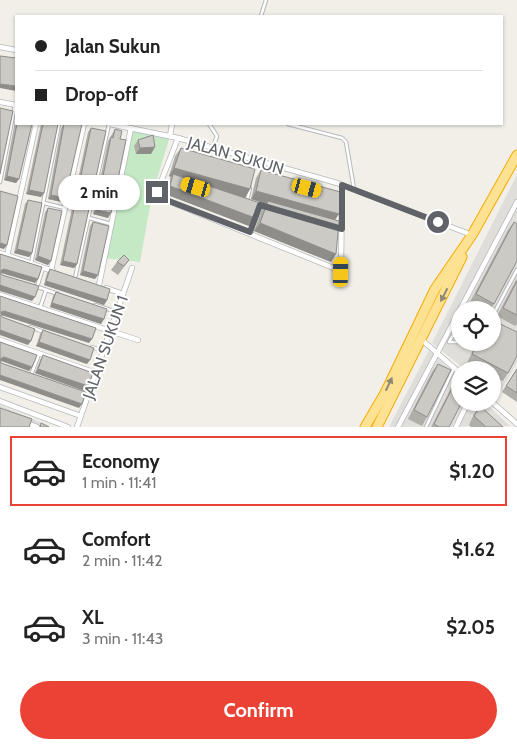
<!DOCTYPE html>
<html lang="en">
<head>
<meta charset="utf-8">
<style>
	body { margin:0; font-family:Cabin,sans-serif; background:#f2f2f2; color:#222; height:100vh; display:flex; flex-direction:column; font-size:19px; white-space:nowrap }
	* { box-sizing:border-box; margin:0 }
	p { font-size:16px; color:#767676 }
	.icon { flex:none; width:28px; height:28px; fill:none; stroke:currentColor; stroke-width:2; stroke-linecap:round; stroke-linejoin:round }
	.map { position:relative; height:427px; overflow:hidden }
	.drawer { display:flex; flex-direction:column; background:#fff; flex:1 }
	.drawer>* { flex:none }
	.banner { position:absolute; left:15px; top:15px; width:488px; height:110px; border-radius:0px; box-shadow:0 1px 4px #0004; display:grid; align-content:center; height:110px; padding:0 20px; background:#fff }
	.buttons { position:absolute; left:451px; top:301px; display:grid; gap:10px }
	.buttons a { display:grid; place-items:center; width:50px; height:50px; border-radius:50%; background:#fff; box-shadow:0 1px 4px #0004; font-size:25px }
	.end { position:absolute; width:22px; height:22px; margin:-11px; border:6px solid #5f6368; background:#fff; box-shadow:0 0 0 2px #fff }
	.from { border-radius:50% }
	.bubble { position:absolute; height:35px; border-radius:18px; background:#fff; box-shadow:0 1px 4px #0004; font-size:16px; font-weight:700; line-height:35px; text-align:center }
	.car { position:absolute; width:15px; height:30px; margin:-15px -8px; border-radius:6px; box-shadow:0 0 4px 1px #0007; background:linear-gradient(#f5c518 24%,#345 0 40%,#f5c518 0 76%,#345 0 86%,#f5c518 0) }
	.banner b { display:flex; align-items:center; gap:18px; height:48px; font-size:19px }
	.banner b+b { border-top:1px solid #e0e0e0 }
	.banner i { width:12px; height:12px; background:#222 }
	ul { padding:9px 0 0; list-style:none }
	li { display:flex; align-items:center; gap:15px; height:70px; margin:0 10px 8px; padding:0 10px; border:2px solid transparent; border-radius:0px }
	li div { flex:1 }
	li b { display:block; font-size:19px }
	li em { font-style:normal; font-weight:700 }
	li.selected { border-color:#ea4335 }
	li>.icon { width:45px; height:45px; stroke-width:1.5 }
	.action { display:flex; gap:10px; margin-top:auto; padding:10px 20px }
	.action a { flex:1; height:58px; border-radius:30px; background:#ea4335; color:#fff; font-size:20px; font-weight:700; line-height:58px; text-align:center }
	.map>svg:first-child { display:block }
</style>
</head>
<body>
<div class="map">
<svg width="517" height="427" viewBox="0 0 517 427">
	<rect width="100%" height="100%" fill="#f1efe8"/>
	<g fill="#e0deda" fill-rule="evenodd">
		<path d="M517,175V363L498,396L493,391L492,370H466L432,343ZM460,310H492V342H460Z"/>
		<polygon points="429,350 460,379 460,402 485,403 510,426 389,427"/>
		<polygon points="0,405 50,426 0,426"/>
	</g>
	<polygon fill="#c5e8c5" points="131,128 170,136 152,195 140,262 104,258"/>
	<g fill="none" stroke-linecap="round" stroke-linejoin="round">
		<g stroke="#b5b8bc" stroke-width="4.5">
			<g id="lane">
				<polyline points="261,16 266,0"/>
				<polyline points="209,124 217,136 213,147"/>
				<polyline points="288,124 342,138 346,142 354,189"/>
				<polyline points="0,182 15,105"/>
				<polyline points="247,200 250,188"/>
				<polyline points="44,203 65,208"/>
				<polyline points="89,218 111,224"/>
				<polyline points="250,232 259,205"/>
				<polyline points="31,264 59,124"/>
				<polyline points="75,278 109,124"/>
				<polyline points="35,286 58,294"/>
				<polyline points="37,287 43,268"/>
				<polyline points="95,305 117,312"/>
				<polyline points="464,305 473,310"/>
				<polyline points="40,308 46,290"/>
				<polyline points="492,317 517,270"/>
				<polyline points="30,327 44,332"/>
				<polyline points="449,342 460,324"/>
				<polyline points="450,342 461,342"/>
				<polyline points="92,347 103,351"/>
				<polyline points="31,375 39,354"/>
				<polyline points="426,427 454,368"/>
			</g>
		</g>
		<g stroke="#b5b8bc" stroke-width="6">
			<g id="street">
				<polyline points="0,47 16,50"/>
				<polyline points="0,102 16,105"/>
				<polyline points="110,124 178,138 337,183 472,235"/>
				<polyline points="170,136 172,124"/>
				<polyline points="178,138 157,192 161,198 341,271 342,185"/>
				<polyline points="0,253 53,271"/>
				<polyline points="7,256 36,124"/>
				<polyline points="51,270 84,124"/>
				<polyline points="99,285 131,128"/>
				<polyline points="106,288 123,294"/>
				<polyline points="0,295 138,340"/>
				<polyline points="0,340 96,373"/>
				<polyline points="422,340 460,373"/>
				<polyline points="0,387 81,416"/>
				<polyline points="0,401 68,427"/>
				<polyline points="473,402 482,411"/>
				<polyline points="492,402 517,424"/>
				<polyline points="25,422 37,427"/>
				<polyline points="77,427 132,268"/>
				<polyline points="398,427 517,202"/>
				<polyline points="456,427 468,402"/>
			</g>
		</g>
		<g stroke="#f9ab00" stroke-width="11">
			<g id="highway">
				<polyline points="365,427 385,393 435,289 472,235 517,155"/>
				<polyline points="377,427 462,257"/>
			</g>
		</g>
		<use href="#lane" stroke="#fff" stroke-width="2.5"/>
		<use href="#street" stroke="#fff" stroke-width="4.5"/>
		<use href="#highway" stroke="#fde293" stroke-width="9"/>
	</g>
	<g fill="#afaea9">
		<polygon points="16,116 16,124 32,124 19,179 16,183 4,180"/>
		<polygon points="41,124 58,124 41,197 26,194"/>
		<polygon points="64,124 65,198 62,202 48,199 61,128"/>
		<polygon points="91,128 77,264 74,268 60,265 88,132"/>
		<polygon points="115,129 120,139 108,218 93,214 108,141"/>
		<polygon points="138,140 151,154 136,154 134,146"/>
		<polygon points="181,148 250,189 245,198 255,218 249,226 165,194 167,182 171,177 169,176 175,156"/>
		<polygon points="261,170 335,220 331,262 254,231 262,209 266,204 251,199 256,178"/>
		<polygon points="28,200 32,253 29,257 14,253 25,204"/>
		<polygon points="48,208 48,265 35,260 45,212"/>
		<polygon points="93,222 95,279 80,275 90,226"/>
		<polygon points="514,222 494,304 490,310 485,310 470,302 508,230"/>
		<polygon points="129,260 118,275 111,270 117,262"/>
		<polygon points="50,269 107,300 104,305 44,285 47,273"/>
		<polygon points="517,278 517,324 515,326 497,316"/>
		<polygon points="56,292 101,324 50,307 53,296"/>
		<polygon points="43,330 87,364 36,346 40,334"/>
		<polygon points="477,342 492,342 508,373 503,381 492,376 492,370 481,370 467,363"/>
		<polygon points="43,355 88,386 85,391 35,373 40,360"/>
		<polygon points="438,364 427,417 422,426 408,419 432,372"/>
		<polygon points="517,368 517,402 502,392"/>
		<polygon points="458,377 449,427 431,427 452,386"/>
		<polygon points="480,406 503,427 471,427 469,425 474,414"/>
	</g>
	<g fill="#8f8d8a">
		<polygon points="0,84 16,86 16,91 0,88"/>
		<polygon points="155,147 151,154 136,154 140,148"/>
		<polygon points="174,168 250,189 245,198 173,174 171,177 169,176"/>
		<polygon points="7,176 19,179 16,183 4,180"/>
		<polygon points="170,186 255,218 249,226 165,194"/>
		<polygon points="29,190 44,193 41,197 26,194"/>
		<polygon points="256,191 339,214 333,223 268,201 266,204 251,199"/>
		<polygon points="51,195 65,198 62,202 48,199"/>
		<polygon points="96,210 111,213 108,218 93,214"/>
		<polygon points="260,223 336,254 331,262 254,231"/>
		<polygon points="0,243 7,245 4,249 0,248"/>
		<polygon points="17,249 32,253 29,257 14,253"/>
		<polygon points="38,256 51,261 48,265 35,260"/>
		<polygon points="63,261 77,264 74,268 60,265"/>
		<polygon points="4,269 38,279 35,283 1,273 0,271"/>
		<polygon points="83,271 98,275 95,279 80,275"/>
		<polygon points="46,281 107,300 104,305 44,285"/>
		<polygon points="0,285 35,297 32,301 0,291"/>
		<polygon points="52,303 104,319 101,324 50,307"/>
		<polygon points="4,311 92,339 89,343 1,315 1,312"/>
		<polygon points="0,330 31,341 28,345 0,335"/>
		<polygon points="39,342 90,360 87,364 36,346"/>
		<polygon points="4,357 32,367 29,371 1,361 0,359"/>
		<polygon points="38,369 88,386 85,391 35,373"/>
		<polygon points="0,375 82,404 79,408 0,380"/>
	</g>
	<g fill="#cccac5" stroke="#8f8d8a">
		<polygon points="0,56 16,58 16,86 0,84"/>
		<polygon points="0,108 13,111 0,174"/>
		<polygon points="17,124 32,124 19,179 7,176"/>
		<polygon points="43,124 58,124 44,193 29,190"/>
		<polygon points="64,124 82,124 65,198 51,195"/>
		<polygon points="91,128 106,131 77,264 63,261"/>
		<polygon points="115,129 122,131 120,139 126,140 111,213 96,210 111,137 113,138"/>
		<polygon points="153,135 155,147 140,148 138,140"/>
		<polygon points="181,148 255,169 250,189 174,168"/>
		<polygon points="261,170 344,193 339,214 256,191"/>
		<polygon points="173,174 260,203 255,218 170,186"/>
		<polygon points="0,191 18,196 7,245 0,243"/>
		<polygon points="28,200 42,203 32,253 17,249"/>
		<polygon points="268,201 339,221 336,254 260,223"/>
		<polygon points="48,208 62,211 51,261 38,256"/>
		<polygon points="93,222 109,226 98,275 83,271"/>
		<polygon points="514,222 517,224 517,261 494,304 476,294"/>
		<polygon points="0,254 42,267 38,279 4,269 0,271"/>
		<polygon points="124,255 129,260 124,266 117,262"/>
		<polygon points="50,269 110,289 107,300 46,281"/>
		<polygon points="0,272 2,275 39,286 35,297 0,285"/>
		<polygon points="517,281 517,315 503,308"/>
		<polygon points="56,292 107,309 104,319 52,303"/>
		<polygon points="0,296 96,328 92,339 4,311 1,312 2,317 35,329 31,341 0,330"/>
		<polygon points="492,320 517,332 517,356 508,373 472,354 478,342 492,342"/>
		<polygon points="43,330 94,348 90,360 39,342"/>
		<polygon points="0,342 37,355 32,367 4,357 0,359"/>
		<polygon points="43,355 93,373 88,386 38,369"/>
		<polygon points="0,359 1,363 86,392 82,404 0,375"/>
		<polygon points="438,364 451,370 427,417 414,410"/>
		<polygon points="517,369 517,393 506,386"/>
		<polygon points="458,377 460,379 460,402 462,402 449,427 439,427 434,424"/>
		<polygon points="480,406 503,427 486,427 474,416"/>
		<polygon points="0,408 32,419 29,427 0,427"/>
		<polygon points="41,423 49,427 40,427"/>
	</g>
	<defs><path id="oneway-solid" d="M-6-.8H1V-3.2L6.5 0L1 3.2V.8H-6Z" transform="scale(1.25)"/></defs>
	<g fill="#8e8975">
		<use href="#oneway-solid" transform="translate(444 295) rotate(117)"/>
		<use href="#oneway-solid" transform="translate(389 384) rotate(-65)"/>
	</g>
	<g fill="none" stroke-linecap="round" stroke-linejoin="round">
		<polyline stroke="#5f6368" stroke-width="6" points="157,192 161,198 250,232 260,205 342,229 342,185 438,222"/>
	</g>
	<g text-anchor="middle" stroke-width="4" stroke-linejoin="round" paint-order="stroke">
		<g font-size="16" fill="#5f6368" stroke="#fff">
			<text transform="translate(236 155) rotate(16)" y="6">JALAN SUKUN</text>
			<text transform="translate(105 347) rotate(-71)" y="6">JALAN SUKUN 1</text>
		</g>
	</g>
</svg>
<div class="buttons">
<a><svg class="icon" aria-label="locate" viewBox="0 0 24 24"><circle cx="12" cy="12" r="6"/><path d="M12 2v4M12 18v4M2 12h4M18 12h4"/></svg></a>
<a><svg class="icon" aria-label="layers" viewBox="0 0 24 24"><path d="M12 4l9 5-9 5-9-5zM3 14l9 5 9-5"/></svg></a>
</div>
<i class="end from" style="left:438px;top:222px"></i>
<i class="end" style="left:157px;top:192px"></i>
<div class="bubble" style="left:58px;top:175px;width:82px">2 min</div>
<i class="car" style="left:196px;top:187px;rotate:286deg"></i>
<i class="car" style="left:307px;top:188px;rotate:105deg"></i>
<i class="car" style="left:341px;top:272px;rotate:1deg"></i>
<div class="banner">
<b><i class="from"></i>Jalan Sukun</b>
<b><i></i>Drop-off</b>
</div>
</div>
<section class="drawer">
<ul>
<li class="selected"><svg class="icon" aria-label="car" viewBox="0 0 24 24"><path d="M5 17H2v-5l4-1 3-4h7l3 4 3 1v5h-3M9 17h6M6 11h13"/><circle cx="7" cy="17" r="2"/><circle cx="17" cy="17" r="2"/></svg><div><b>Economy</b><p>1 min · 11:41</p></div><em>$1.20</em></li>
<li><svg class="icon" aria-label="car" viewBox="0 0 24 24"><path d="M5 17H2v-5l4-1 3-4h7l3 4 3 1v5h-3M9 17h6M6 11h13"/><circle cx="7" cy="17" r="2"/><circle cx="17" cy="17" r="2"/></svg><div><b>Comfort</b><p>2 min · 11:42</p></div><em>$1.62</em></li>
<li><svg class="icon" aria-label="car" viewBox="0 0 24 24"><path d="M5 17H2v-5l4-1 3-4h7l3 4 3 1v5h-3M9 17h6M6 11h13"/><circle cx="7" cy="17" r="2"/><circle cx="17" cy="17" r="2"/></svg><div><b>XL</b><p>3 min · 11:43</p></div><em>$2.05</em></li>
</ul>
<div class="action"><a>Confirm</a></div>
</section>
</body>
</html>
